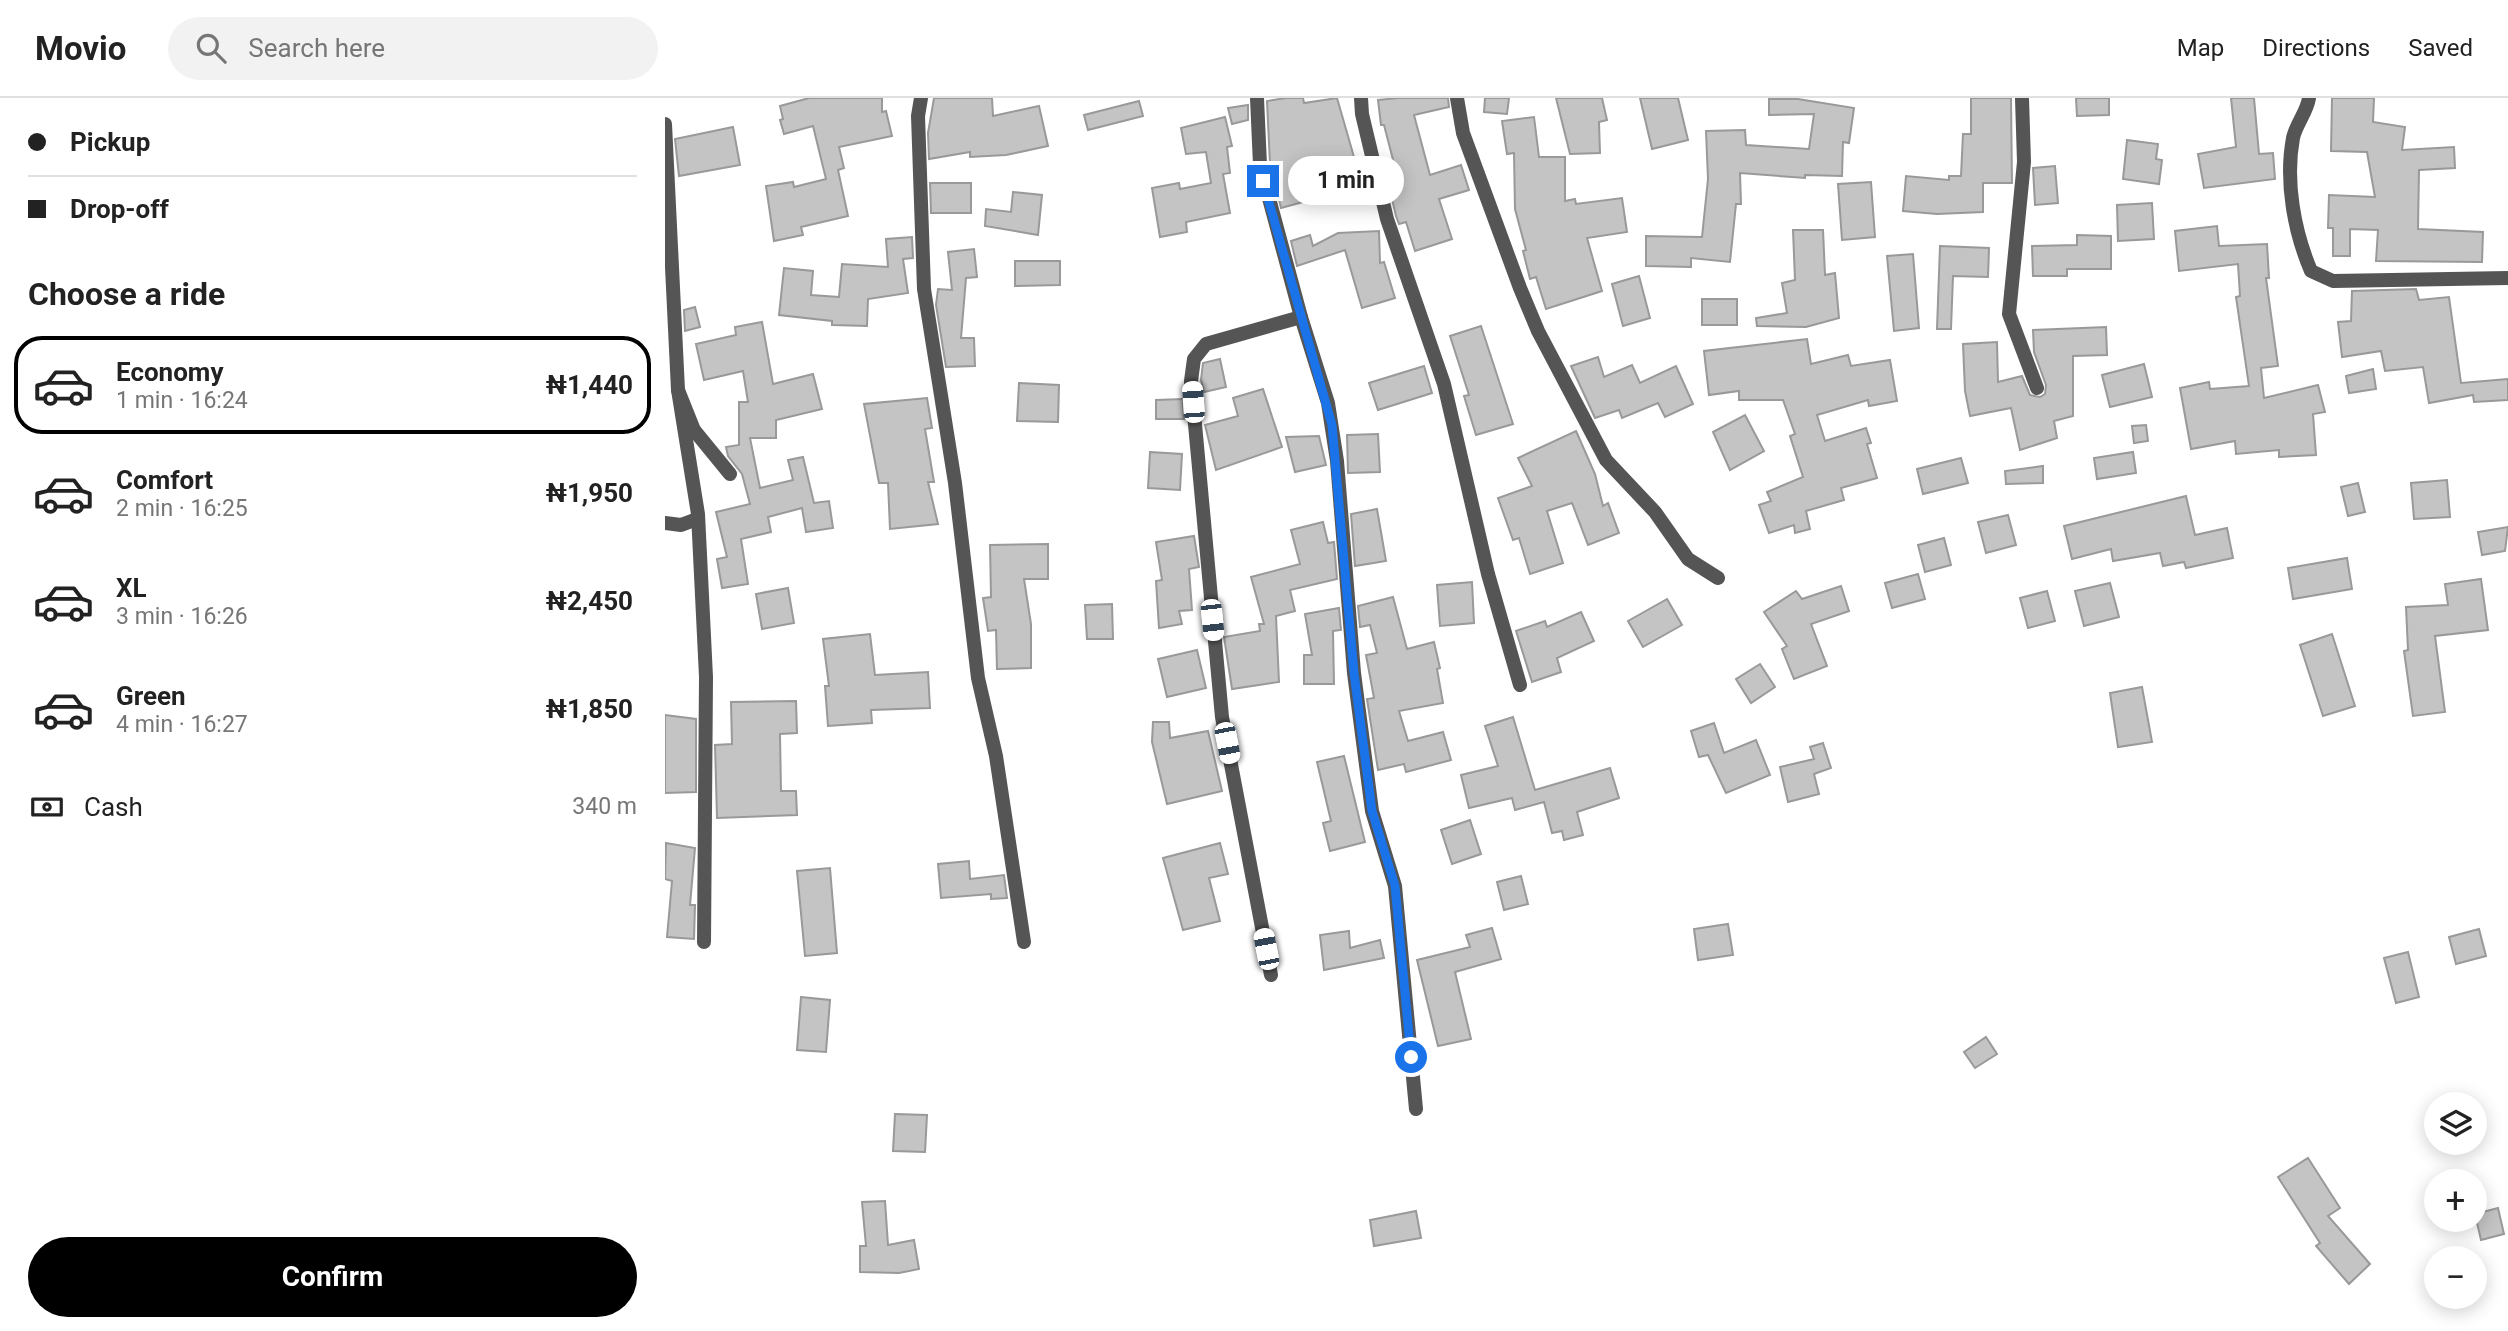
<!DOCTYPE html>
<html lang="en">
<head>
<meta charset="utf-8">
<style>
	body { margin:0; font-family:Roboto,sans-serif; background:#f2f2f2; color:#222; height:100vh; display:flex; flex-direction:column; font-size:26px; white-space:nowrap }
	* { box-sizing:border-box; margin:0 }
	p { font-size:23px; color:#767676 }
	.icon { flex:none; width:38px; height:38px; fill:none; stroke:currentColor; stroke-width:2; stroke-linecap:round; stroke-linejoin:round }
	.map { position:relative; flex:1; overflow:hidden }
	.sheet { display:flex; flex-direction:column; background:#fff; width:665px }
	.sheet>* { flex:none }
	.guide { display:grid; align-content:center; height:154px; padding:0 28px; background:#fff }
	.buttons { position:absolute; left:1759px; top:994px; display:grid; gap:14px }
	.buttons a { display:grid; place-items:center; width:63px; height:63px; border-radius:50%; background:#fff; box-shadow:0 4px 18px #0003; font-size:35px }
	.end { position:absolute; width:32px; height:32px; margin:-16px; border:9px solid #1a73e8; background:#fff; box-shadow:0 0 0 4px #fff }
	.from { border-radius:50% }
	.bubble { position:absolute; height:49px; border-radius:24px; background:#fff; box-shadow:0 4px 18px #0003; font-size:23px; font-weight:700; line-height:49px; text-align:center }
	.car { position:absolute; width:21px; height:42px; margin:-21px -10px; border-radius:9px; box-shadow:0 0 5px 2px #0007; background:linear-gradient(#fff 24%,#345 0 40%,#fff 0 76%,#345 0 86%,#fff 0) }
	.guide b { display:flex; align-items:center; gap:24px; height:66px; font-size:26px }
	.guide b+b { border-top:2px solid #e0e0e0 }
	.guide i { width:18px; height:18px; background:#222 }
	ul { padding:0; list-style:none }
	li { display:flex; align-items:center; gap:21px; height:98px; margin:0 14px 10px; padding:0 14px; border:4px solid transparent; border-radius:28px }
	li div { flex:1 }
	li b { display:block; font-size:26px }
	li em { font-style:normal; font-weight:700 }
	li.active { border-color:#000 }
	li>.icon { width:63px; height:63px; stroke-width:1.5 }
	h2 { padding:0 28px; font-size:32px; line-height:84px }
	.pay { display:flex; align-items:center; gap:18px; height:77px; padding:0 28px; font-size:26px }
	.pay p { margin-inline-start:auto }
	.cta { display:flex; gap:14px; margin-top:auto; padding:14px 28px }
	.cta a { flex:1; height:80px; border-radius:42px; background:#000; color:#fff; font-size:28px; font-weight:700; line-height:80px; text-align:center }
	header { display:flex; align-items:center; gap:42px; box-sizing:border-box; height:98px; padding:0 35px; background:#fff; border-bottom:2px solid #e0e0e0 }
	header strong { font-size:33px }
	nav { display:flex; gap:38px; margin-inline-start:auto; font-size:24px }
	.search { width:490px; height:63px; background:#f2f2f2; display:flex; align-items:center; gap:18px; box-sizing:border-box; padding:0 24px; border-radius:38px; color:#767676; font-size:26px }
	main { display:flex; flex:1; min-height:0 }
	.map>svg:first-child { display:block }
</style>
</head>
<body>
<header>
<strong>Movio</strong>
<div class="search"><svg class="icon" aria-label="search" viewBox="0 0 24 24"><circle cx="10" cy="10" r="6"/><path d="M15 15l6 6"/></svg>Search here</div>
<nav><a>Map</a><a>Directions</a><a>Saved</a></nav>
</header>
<main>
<section class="sheet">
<div class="guide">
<b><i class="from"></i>Pickup</b>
<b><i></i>Drop-off</b>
</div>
<h2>Choose a ride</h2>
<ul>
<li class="active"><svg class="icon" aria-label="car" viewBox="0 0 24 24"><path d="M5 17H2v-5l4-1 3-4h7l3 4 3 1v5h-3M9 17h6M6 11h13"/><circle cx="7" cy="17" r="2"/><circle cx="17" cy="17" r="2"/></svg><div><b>Economy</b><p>1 min · 16:24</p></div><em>₦1,440</em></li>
<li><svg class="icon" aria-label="car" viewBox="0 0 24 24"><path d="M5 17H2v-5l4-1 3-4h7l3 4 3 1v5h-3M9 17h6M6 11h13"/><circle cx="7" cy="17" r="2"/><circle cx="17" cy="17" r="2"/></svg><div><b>Comfort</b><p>2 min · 16:25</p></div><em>₦1,950</em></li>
<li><svg class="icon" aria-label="car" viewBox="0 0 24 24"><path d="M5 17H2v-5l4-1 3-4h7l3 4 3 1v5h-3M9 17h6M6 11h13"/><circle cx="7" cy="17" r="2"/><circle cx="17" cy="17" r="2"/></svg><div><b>XL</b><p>3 min · 16:26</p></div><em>₦2,450</em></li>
<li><svg class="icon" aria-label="car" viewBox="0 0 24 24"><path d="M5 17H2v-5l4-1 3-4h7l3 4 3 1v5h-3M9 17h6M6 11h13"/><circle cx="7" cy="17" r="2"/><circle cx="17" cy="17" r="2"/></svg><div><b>Green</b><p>4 min · 16:27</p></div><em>₦1,850</em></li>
</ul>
<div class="pay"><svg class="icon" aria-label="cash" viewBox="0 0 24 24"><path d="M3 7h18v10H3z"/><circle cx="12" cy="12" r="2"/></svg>Cash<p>340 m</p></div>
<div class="cta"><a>Confirm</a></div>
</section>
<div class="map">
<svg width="1843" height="1233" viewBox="0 0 1843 1233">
	<rect width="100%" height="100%" fill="#fff"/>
	<g fill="#c4c4c4" stroke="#999" stroke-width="2">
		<polygon points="144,0 217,0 217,14 221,13 227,38 174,49 179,70 173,72 183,118 136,129 138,137 109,143 101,88 128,84 129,89 161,81 148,28 119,36 115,22 118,21 115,8"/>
		<polygon points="269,0 327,0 328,18 374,8 383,48 341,57 305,59 305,54 264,61 263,35"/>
		<polygon points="621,0 638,0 639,5 672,0 693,73 659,77 664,97 616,110 605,66 602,3"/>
		<polygon points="733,0 783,0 784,9 749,17 765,77 796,67 804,92 774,101 787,141 750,153 741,124 734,126 731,118 722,80 732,77 719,27 716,27 713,2"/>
		<polygon points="820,0 844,0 842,16 819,14"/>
		<polygon points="891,0 937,0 942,22 934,24 935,55 905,56"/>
		<polygon points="975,0 1013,0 1023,42 987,51"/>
		<polygon points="1306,0 1346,0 1347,85 1318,85 1318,114 1272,116 1238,113 1241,78 1284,82 1284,78 1296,78 1298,36 1306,36"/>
		<polygon points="1411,0 1444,0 1444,17 1412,18"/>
		<polygon points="1566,0 1589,0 1594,56 1608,55 1610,81 1539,90 1533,56 1571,49"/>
		<polygon points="1667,0 1709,0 1708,24 1740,29 1737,52 1789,49 1790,70 1754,72 1753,131 1818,134 1817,164 1711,163 1713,132 1685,131 1685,158 1668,158 1668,130 1663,130 1664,97 1710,99 1702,54 1666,53"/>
		<polygon points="1104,1 1133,1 1189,10 1184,45 1178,44 1177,78 1140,77 1140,80 1075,75 1076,106 1071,106 1065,164 1026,160 1026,169 981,168 981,138 1037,139 1043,81 1041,33 1080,32 1081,47 1144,51 1149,16 1104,17"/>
		<polygon points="474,3 478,18 423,32 419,17"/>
		<polygon points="583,7 583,22 567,26 563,10"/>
		<polygon points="560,19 567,48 562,49 565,75 558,76 565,115 521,124 522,134 495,139 487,90 514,85 515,91 546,85 541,54 521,56 516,30"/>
		<polygon points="869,19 874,59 900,59 900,103 910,101 911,106 957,100 962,134 922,140 937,193 881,211 871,179 865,181 858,153 861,152 850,111 849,55 842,56 837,23"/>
		<polygon points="68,29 75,67 14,78 10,41"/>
		<polygon points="1462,42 1493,46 1491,61 1497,62 1494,86 1458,81"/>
		<polygon points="1390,68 1393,105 1370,107 1368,70"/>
		<polygon points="1206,84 1210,139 1177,142 1173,86"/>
		<polygon points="265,85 306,85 306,115 266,115"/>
		<polygon points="348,94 377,97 373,137 320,128 321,111 346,114"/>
		<polygon points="1487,105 1489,141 1453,143 1452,107"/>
		<polygon points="1552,128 1554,148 1602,146 1604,180 1601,180 1613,268 1596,270 1599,300 1653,287 1660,314 1648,316 1651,357 1614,359 1614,352 1571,356 1570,343 1526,351 1515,290 1544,284 1545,291 1584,288 1571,199 1575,198 1573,166 1514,173 1510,133"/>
		<polygon points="1128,132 1158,132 1160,177 1170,175 1174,220 1141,229 1092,228 1091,220 1122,215 1117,185 1130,182"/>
		<polygon points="714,133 715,165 719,164 730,200 697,210 680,152 632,168 626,143 645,137 648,148 673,135"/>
		<polygon points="1412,137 1446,138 1446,171 1402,171 1402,178 1368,178 1367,148 1412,147"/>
		<polygon points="247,139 248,160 238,161 243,195 203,201 202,228 167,227 167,223 114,217 119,170 148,173 146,197 174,199 177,166 223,169 221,141"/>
		<polygon points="1275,148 1324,150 1323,179 1288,178 1286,231 1272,231"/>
		<polygon points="309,151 312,179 301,180 296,240 309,240 310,268 281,269 271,207 273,191 287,192 283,154"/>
		<polygon points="1248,156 1254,230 1229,233 1222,158"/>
		<polygon points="350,163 395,163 395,187 350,188"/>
		<polygon points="974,178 985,220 958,228 947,186"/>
		<polygon points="1751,191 1754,202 1784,199 1796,285 1843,281 1843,302 1809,304 1808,297 1764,305 1758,269 1720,273 1716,253 1677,259 1673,224 1686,223 1687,193"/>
		<rect x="1037" y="201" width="35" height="26"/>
		<polygon points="30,209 35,229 20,233 19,212"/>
		<polygon points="97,224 108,286 148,276 157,311 111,322 111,340 85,340 95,390 128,382 123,362 138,359 149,405 164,403 168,430 141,434 137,410 103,419 106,434 76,441 83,486 57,490 52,461 62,459 51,414 85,406 77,376 63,358 61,349 74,347 74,304 83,304 78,273 39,282 31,246 71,237 70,229"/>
		<polygon points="816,228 848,326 811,337 799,298 804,297 785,238"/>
		<polygon points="1441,229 1442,257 1408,258 1408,318 1389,323 1392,340 1355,352 1346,310 1305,318 1300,293 1298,246 1332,244 1333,284 1357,278 1365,297 1375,299 1380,296 1381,287 1369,254 1368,232"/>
		<polygon points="1142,241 1146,266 1183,257 1186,268 1225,262 1232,303 1204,308 1203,302 1152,317 1160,343 1201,330 1206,345 1202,346 1212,380 1176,390 1179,402 1141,413 1145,431 1130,435 1129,427 1104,435 1094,407 1106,403 1102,394 1138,379 1125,338 1130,336 1118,302 1074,302 1074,293 1044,297 1039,253"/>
		<polygon points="933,259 939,279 967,267 975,285 1011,268 1028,306 1000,319 993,305 957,320 954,312 930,320 906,268"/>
		<polygon points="555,261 561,289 539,294 536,282 538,265"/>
		<polygon points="1479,266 1487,299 1445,309 1437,277"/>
		<polygon points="759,268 767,295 713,312 704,285"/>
		<polygon points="1708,271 1711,291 1684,295 1681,278"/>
		<polygon points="354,285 394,287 393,324 352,323"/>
		<polygon points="598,291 617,349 551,372 540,327 573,318 568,300"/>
		<polygon points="262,300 267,330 260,331 269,384 263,384 273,426 225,431 223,385 214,385 199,306"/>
		<polygon points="518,301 519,321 491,321 491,302"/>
		<polygon points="1080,317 1099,353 1065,372 1048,334"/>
		<polygon points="1481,327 1483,343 1469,345 1467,328"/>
		<polygon points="911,333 930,376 938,408 943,405 954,435 923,447 907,405 882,413 898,465 865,476 854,440 848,442 833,400 867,388 853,360"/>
		<polygon points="713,336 715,374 683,375 682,337"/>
		<polygon points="654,338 661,367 630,374 621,339"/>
		<polygon points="485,354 517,356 515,392 483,390"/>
		<polygon points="1468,354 1471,375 1432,381 1429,360"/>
		<polygon points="1296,360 1303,385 1258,396 1252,371"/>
		<polygon points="1378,368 1378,385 1341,386 1340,373"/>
		<polygon points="1782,382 1785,419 1749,421 1746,385"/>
		<polygon points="1693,385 1700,414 1683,418 1676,389"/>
		<polygon points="1521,398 1530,437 1562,430 1568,460 1521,470 1519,464 1498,468 1495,455 1448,463 1446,451 1407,461 1399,428"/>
		<polygon points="712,411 721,463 690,468 686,416"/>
		<polygon points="1343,417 1351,447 1321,455 1313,424"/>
		<polygon points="658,424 663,445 669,444 672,481 625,492 630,513 611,518 614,584 567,591 559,539 595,533 594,526 599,526 586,479 635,466 626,432"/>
		<polygon points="1843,429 1840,453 1817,457 1813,434"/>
		<polygon points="529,438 534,469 524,471 527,512 514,513 517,526 494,530 491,483 497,482 491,444"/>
		<polygon points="1279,440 1286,467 1260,474 1253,447"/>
		<polygon points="383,446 383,481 359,481 366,526 366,570 332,571 331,532 323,533 318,500 326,499 325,447"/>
		<polygon points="1682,460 1687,491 1628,501 1623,470"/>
		<polygon points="1253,476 1260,501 1227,510 1220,485"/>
		<polygon points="1816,481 1823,532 1770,538 1780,614 1748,618 1739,553 1743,552 1741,509 1783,507 1780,486"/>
		<polygon points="807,484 809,525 775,528 772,487"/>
		<polygon points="1445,485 1454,519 1419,528 1410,493"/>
		<polygon points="1176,488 1184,513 1146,526 1162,568 1129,581 1117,551 1122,548 1099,514 1131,493 1137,501"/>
		<polygon points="123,490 129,525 97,531 91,496"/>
		<polygon points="1382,493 1390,523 1363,530 1355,500"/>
		<polygon points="728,499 742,551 769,544 775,570 772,571 778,605 734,613 743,643 778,634 786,662 741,674 739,666 713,672 702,601 709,600 701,557 712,555 705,527 695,529 693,508"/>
		<polygon points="1002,501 1017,527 978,549 963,523"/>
		<polygon points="447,506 448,541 422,541 420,507"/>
		<polygon points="674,510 676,532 668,533 669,586 639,586 639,557 647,557 640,516"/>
		<polygon points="916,514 929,543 892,560 896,574 867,584 851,533 880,523 882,529"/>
		<polygon points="205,536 210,577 263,574 265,610 206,612 207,625 163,628 160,588 164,588 158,541"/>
		<polygon points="1667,536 1690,608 1658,618 1635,547"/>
		<polygon points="532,552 541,590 502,599 493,561"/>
		<polygon points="1095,566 1110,589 1086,605 1071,581"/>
		<polygon points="1477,589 1487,644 1453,649 1445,595"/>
		<polygon points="131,603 132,635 115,636 116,693 131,693 132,717 52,720 50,647 67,646 66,604"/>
		<polygon points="0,617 31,621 31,694 0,695"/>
		<polygon points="848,619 870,692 945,670 954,700 912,714 918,737 899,742 897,733 887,735 879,704 850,712 847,700 804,710 796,677 833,668 820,628"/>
		<polygon points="488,624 504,624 505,640 543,633 557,693 502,706 487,644"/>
		<polygon points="1049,625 1059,655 1091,642 1105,677 1061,695 1043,657 1034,659 1026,633"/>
		<polygon points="1158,645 1166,670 1149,676 1154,696 1123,704 1115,669 1149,661 1145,649"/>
		<polygon points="679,658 700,744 665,753 658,725 666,723 652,664"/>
		<polygon points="805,722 816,756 787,766 776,732"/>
		<polygon points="1,745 30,750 25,807 30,807 29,841 2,839 7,783 0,781"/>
		<polygon points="555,745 563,776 544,780 555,823 518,832 498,760"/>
		<polygon points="304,763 305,781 339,777 342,800 326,801 326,796 276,800 273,766"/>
		<polygon points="165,770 172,855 140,858 132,773"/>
		<polygon points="856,778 863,806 839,812 832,784"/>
		<polygon points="1063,826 1068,857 1033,862 1029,831"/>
		<polygon points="827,830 836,861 790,874 806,941 773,948 752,862 805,849 801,837"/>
		<polygon points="1814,831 1821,858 1791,866 1784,839"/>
		<polygon points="684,833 685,850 715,842 719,860 659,872 655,837"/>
		<polygon points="1743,854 1754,899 1731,905 1719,860"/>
		<polygon points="136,899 165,902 161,954 132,952"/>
		<polygon points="1321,939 1332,956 1310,970 1299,954"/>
		<polygon points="230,1016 262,1017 260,1054 228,1053"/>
		<polygon points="1643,1060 1675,1110 1663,1118 1705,1166 1684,1186 1651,1148 1655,1145 1613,1079"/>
		<polygon points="220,1103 223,1147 249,1142 254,1171 234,1175 195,1174 195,1148 201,1148 197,1104"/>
		<polygon points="1833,1110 1839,1136 1816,1142 1810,1116"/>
		<polygon points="751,1113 756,1140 709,1148 705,1122"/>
	</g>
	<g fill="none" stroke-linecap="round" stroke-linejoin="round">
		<g stroke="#555" stroke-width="14">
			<polyline points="256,0 253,18 259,191 290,385 313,580 331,658 359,844"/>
			<polyline points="592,0 595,67 636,219 541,246 529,261 526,283 557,619 606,877"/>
			<polyline points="696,0 697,16 722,121 779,286 823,476 855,587"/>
			<polyline points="792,0 798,35 855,190 873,233 941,362 990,414 1023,461 1053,480"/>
			<polyline points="1357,0 1359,64 1344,216 1372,290"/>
			<path d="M1644,0C1642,14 1631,26 1628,40C1620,83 1629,133 1646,173L1668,183L1843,180"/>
			<polyline points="0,26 13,292 29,332 65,376"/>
			<polyline points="636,219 663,305 672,363 689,575 707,713 730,788 751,1011"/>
			<polyline points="13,292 33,416 41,579 39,844"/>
			<polyline points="0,425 16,427 32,421"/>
		</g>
	</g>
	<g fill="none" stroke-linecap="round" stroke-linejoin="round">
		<polyline stroke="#1a73e8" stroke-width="9" points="598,83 667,327 689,575 707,713 730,788 746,959"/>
	</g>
</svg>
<div class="buttons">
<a><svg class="icon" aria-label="layers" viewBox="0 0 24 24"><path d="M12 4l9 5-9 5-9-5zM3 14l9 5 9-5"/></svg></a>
<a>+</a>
<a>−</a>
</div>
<i class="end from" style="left:746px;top:959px"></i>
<i class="end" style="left:598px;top:83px"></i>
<div class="bubble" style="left:623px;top:58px;width:116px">1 min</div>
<i class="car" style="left:528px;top:304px;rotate:356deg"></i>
<i class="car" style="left:547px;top:522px;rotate:174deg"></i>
<i class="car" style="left:562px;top:645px;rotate:169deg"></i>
<i class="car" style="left:601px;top:851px;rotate:349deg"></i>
</div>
</main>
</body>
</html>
